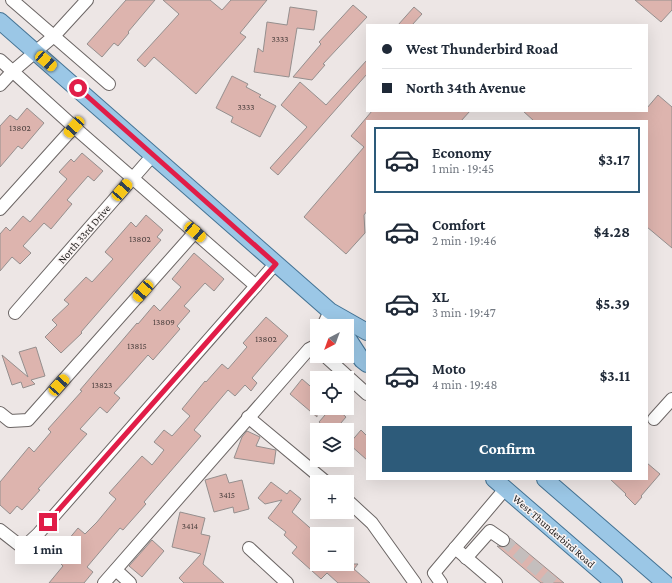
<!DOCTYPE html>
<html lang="en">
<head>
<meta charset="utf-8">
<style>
	body { margin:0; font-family:"Crimson Pro",serif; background:#f6f6f7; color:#1f2937; height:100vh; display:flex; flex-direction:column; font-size:15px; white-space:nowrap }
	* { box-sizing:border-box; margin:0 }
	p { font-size:13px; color:#747a83 }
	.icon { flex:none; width:22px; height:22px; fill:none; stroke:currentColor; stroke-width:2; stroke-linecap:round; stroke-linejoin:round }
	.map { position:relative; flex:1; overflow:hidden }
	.side { position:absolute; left:366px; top:120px; width:282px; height:360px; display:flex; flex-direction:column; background:#fff; border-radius:0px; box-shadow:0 4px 16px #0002 }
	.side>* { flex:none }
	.banner { position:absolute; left:366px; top:24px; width:282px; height:88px; border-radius:0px; box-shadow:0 4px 16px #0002; display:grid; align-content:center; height:88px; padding:0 16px; background:#fff }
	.needle { width:26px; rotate:221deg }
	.buttons { position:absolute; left:310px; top:319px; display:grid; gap:8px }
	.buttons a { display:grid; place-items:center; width:44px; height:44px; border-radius:0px; background:#fff; box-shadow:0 4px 16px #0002; font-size:20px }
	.end { position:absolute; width:18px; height:18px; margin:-9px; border:5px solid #e11d48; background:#fff; box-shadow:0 0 0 2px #fff }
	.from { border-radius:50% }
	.bubble { position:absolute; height:28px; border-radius:0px; background:#fff; box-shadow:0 4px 16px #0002; font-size:13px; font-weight:700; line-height:28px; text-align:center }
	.car { position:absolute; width:12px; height:24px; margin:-12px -6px; border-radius:5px; box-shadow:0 0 3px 1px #0007; background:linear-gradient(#f5c518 24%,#345 0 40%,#f5c518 0 76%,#345 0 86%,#f5c518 0) }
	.banner b { display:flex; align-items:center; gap:14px; height:38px; font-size:15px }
	.banner b+b { border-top:1px solid #e0e1e3 }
	.banner i { width:10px; height:10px; background:#1f2937 }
	ul { padding:7px 0 0; list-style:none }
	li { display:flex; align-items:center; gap:12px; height:66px; margin:0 8px 6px; padding:0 8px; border:2px solid transparent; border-radius:0px }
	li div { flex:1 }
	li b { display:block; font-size:15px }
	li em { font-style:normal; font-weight:700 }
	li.current { border-color:#2d5b7a }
	li>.icon { width:36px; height:36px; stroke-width:1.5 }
	.action { display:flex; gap:8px; margin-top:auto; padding:8px 16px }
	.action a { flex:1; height:46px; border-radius:0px; background:#2d5b7a; color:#fff; font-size:16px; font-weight:700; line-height:46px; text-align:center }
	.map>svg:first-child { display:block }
</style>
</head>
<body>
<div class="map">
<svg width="672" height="583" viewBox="0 0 672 583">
	<rect width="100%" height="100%" fill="#ede6e5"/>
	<g fill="#ddb4ae" stroke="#958f8e">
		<polygon points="126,0 155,0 128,32 129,33 118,46 114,43 102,57 87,44"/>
		<polygon points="163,0 210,0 222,10 231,0 267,0 240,33 246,37 196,94 154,57 145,67 137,60 179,14"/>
		<polygon points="635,0 672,0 672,10 661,22"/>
		<polygon points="353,5 367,17 323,64 325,65 312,80 293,77 321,44 319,42"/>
		<polygon points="290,7 317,11 314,30 297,28 289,77 254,72 258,48 263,52 267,22 287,25"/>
		<polygon points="414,7 422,14 412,25 398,25"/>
		<polygon points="367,60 367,74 278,175 270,168 307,127 281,105 300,82 326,105"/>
		<polygon points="232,76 248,84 246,87 261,95 259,97 276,106 260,137 231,122 233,117 216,108"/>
		<polygon points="658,95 672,107 672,248 647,227 647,121 534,121 523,111 647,111 647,108"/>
		<polygon points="27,108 44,123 22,149 18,146 0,167 0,126 10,115 17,120"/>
		<polygon points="372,111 470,111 461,121 367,121 367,211 364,215 365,233 346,254 304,217 364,147 351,136"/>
		<polygon points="82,153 103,171 94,181 88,176 67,200 72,204 51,229 44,223 23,246 31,253 20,264 12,257 0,271 0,234 6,227 10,231 23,216 30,222 67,179 59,172 71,159 74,162"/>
		<polygon points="146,215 163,230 157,237 161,240 81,332 82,333 61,353 45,337 57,325 52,320 69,304 64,300 86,277 92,282 113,259 105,252 131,222 136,227"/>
		<polygon points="194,253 224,279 214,291 205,283 184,306 190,311 177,326 180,329 153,360 148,355 125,381 114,393 120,398 107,413 100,407 80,429 87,434 38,489 40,490 22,510 17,506 10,514 0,505 0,482 29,447 34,452 51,432 48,429 82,391 80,390 137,323 138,324 154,305 160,311 181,287 172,279"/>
		<polygon points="266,317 288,336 252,378 257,383 251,391 245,385 235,396 228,390 194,430 201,436 144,502 146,504 123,530 120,528 87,567 93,572 84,583 49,583 63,566 59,562 74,545 68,540 78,528 85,534 97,522 116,499 109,493 142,456 152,465 164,450 154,442 164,430 172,436 190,416 182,409 205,381 206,382 222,364 228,369 247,347 243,343"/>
		<polygon points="36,347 45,376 31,380 35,384 23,388 21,382 12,385 2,355 28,377 19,352"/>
		<polygon points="302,379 317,392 317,417 290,394"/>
		<polygon points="331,408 336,408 346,417 335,430 328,430 319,422"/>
		<polygon points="361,430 367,436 367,460 349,444"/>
		<polygon points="247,431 260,437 256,446 276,450 274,464 234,458 242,437"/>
		<polygon points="647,463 660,474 641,496 642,497 635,505 625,495 626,494 610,479 647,479"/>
		<polygon points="226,474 229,483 242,480 249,509 234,513 233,507 214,512 205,480"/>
		<polygon points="271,482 287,494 290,490 301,499 292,512 317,534 317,564 358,564 354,569 370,583 338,583 327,573 321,579 292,553 297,547 284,535 286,532 268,518 282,500 265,504 258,498"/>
		<polygon points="180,512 205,518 201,534 210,536 203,564 224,583 184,583 179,578 201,554 172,547"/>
		<polygon points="510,538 564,583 541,583 497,546 503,547 507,547 509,544"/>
		<polygon points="152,540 164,551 142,577 129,566"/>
	</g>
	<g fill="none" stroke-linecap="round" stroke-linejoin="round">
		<polyline stroke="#c4bebd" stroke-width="12" stroke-dasharray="12 6" stroke-linecap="butt" points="503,540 553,583"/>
		<g stroke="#6c6665" stroke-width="14">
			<g id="minor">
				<polyline points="12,0 109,84"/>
				<polyline points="0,60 74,127 256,286"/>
				<polyline points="0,85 13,71 54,36 87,0"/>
				<polyline points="0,209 74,127"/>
				<polyline points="15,313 153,155"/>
				<polyline points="323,326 330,311"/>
				<polyline points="325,356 367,394"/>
				<polyline points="0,413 10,421 28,420 195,232"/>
				<polyline points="248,417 326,482"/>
				<polyline points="654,419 672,399"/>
				<polyline points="347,500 372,523 415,583"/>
				<polyline points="0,530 23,548 38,534 276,263"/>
				<polyline points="249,548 287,583"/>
				<polyline points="455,548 496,583"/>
				<polyline points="466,558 490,531 503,540"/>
				<polyline points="116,570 130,583"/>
				<polyline points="104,583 309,349 315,346"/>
				<polyline points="441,583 434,573 505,489"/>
			</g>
		</g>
		<g stroke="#447394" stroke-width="18">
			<g id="major">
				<polyline points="0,21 330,311 367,332"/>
				<polyline points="347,337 362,360 367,364"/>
				<polyline points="494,479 614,583"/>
				<polyline points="545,479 665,583"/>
			</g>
		</g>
		<use href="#minor" stroke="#fff" stroke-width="12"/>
		<use href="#major" stroke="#9bc7e6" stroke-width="16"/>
	</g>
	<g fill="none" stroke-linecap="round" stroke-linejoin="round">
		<polyline stroke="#e11d48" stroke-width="5" points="48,522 276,264 78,88"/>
	</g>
	<g text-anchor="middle" stroke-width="3" stroke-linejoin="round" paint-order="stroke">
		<g font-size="9" fill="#4e4240">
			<text x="280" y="42">3333</text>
			<text x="246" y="110">3333</text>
			<text x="20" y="131">13802</text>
			<text x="140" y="242">13802</text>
			<text x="164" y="325">13809</text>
			<text x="266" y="342">13802</text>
			<text x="137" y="349">13815</text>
			<text x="102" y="388">13823</text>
			<text x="227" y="498">3415</text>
			<text x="190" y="529">3414</text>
		</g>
		<g font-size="11" fill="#1e1c1b" stroke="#faf4f3">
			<text transform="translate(84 234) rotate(-49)" y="4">North 33rd Drive</text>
			<text transform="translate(554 531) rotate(41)" y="4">West Thunderbird Road</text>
		</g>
	</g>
</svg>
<div class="buttons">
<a><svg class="needle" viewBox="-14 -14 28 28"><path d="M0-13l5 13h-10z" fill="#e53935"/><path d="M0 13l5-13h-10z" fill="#747a83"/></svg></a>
<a><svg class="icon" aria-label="locate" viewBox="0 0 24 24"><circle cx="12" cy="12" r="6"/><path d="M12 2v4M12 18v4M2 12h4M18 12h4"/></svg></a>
<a><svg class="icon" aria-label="layers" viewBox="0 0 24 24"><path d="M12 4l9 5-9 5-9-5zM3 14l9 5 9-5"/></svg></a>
<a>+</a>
<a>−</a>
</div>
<i class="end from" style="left:78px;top:88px"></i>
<i class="end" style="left:48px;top:522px"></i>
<div class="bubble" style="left:15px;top:536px;width:66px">1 min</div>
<i class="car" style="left:46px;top:61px;rotate:131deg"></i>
<i class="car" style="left:74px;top:127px;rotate:222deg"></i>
<i class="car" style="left:122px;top:190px;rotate:41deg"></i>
<i class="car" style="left:195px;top:232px;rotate:131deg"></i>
<i class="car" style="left:143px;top:291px;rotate:221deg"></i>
<i class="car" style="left:59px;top:385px;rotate:42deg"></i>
<div class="banner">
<b><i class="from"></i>West Thunderbird Road</b>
<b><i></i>North 34th Avenue</b>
</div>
<section class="side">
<ul>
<li class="current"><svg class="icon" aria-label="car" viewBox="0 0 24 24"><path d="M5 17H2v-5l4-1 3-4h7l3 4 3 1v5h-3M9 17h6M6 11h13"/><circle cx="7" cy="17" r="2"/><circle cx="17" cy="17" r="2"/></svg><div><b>Economy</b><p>1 min · 19:45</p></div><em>$3.17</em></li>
<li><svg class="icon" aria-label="car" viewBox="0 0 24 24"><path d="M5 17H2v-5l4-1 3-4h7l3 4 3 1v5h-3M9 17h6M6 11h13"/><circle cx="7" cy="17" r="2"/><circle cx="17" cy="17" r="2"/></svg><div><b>Comfort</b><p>2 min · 19:46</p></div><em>$4.28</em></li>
<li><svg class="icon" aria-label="car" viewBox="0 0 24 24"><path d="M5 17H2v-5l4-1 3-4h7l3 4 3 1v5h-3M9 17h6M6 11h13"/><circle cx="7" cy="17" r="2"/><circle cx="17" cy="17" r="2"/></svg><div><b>XL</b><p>3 min · 19:47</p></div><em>$5.39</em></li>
<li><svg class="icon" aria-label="car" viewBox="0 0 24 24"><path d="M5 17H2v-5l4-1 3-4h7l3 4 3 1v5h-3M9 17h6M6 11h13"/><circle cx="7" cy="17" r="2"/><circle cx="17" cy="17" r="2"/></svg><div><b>Moto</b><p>4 min · 19:48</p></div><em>$3.11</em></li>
</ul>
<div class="action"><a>Confirm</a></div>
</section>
</div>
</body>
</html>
